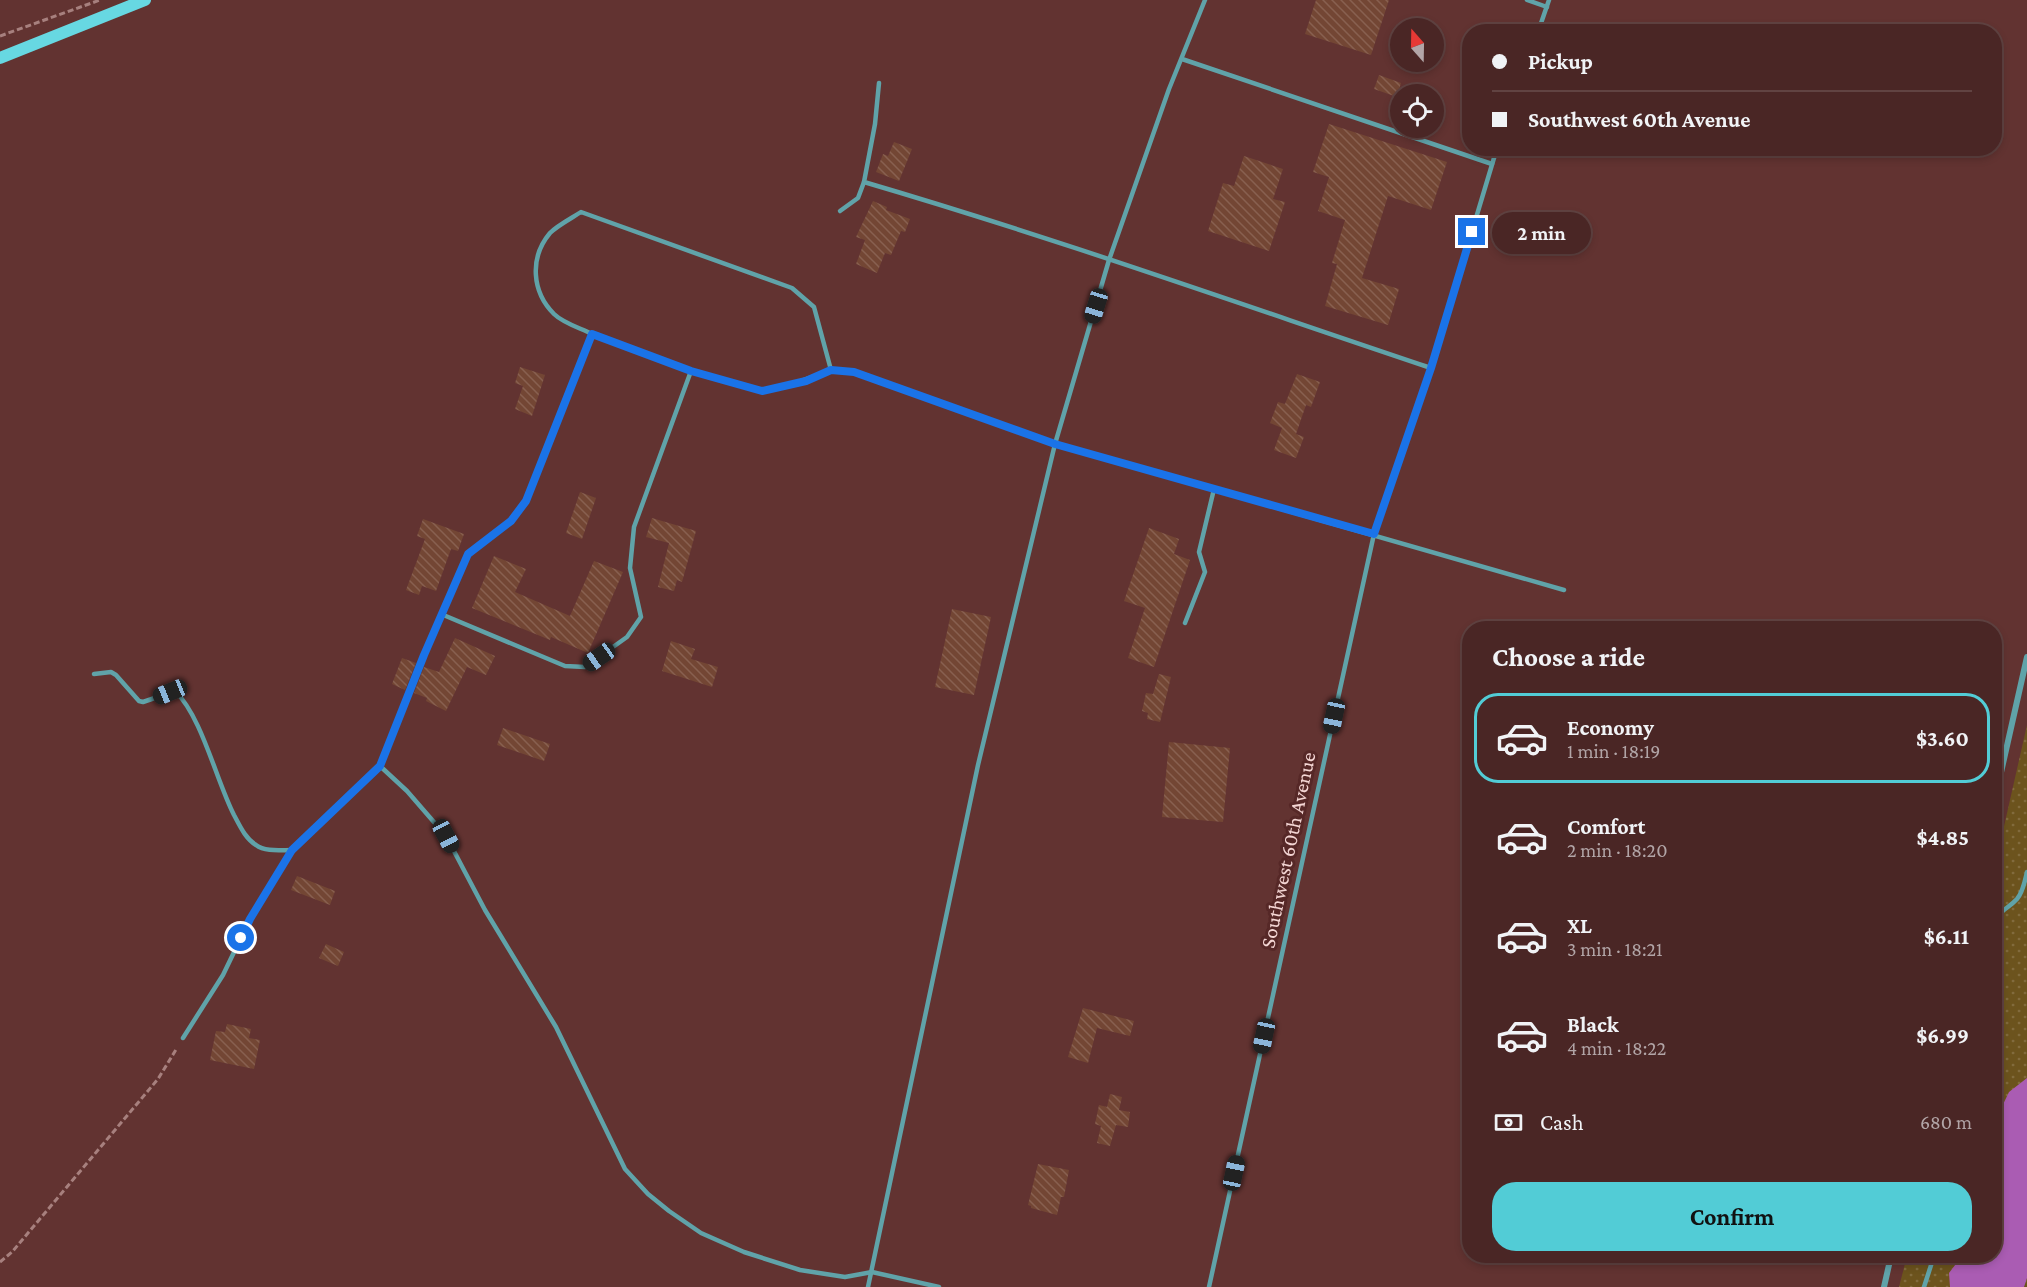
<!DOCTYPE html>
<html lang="en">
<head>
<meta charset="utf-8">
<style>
	body { margin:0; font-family:"Crimson Pro",serif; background:#543232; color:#f1f3f6; height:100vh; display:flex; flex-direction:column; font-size:22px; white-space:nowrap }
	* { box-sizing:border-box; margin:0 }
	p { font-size:20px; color:#b2a5a7 }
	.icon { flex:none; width:33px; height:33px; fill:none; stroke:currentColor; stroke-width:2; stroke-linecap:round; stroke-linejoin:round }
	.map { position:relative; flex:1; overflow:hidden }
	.drawer { position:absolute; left:1462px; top:621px; width:540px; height:642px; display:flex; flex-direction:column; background:#4a2625; border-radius:24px; box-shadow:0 3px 9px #0003,0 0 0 2px #614342 }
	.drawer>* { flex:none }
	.top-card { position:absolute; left:1462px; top:24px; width:540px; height:132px; border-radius:24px; box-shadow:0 3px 9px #0003,0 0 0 2px #614342; display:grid; align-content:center; height:132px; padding:0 30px; background:#4a2625 }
	.needle { width:39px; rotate:340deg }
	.buttons { position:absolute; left:1390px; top:18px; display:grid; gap:12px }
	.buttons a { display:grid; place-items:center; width:54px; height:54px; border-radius:50%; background:#4a2625; box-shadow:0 3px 9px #0003,0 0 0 2px #614342; font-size:30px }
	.end { position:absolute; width:27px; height:27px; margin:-14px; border:8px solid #1a73e8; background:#fff; box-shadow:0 0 0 3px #fff }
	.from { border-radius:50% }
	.bubble { position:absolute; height:42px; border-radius:21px; background:#4a2625; box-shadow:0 3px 9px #0003,0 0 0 2px #614342; font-size:20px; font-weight:700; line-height:42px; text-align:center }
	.car { position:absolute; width:18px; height:36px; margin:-18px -9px; border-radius:8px; box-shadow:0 0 4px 2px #0007; background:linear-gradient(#222 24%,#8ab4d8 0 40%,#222 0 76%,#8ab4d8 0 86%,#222 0) }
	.top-card b { display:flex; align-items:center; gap:21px; height:57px; font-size:22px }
	.top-card b+b { border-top:2px solid #614342 }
	.top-card i { width:15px; height:15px; background:#f1f3f6 }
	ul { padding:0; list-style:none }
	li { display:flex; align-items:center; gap:18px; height:90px; margin:0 12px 9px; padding:0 18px; border:3px solid transparent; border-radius:24px }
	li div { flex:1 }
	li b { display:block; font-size:22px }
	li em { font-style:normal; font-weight:700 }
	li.selected { border-color:#52ccd6 }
	li>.icon { width:54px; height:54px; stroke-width:1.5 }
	h2 { padding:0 30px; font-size:27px; line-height:72px }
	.pay { display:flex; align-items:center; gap:15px; height:66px; padding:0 30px; font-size:22px }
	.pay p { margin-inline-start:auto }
	.action { display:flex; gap:12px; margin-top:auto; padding:12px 30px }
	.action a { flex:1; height:69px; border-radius:24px; background:#52ccd6; color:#111; font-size:24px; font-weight:700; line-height:69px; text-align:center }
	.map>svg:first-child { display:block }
</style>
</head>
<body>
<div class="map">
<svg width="2027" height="1287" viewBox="0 0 2027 1287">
	<defs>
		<pattern id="grass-dots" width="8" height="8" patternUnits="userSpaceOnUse" patternTransform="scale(1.5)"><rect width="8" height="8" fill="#6c531d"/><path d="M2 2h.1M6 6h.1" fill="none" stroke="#826b3d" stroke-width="1.8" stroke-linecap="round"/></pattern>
		<pattern id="building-back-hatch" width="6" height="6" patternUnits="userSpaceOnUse" patternTransform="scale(1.5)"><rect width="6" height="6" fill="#734634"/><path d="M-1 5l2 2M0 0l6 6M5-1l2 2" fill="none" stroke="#886050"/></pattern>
	</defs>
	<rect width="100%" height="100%" fill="#623331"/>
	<polygon fill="url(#grass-dots)" points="2027,725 2027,1287 1899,1287 1907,1256 1995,1256 1995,866"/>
	<polygon fill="#aa5cb3" points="2027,1078 2027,1278 2024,1287 1950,1287 1949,1273 1962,1256 1995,1256 1995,1121 2009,1092"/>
	<g fill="url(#building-back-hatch)">
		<polygon points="1316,0 1389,0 1371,55 1305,34"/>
		<polygon points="1379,75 1401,83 1397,97 1374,89"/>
		<polygon points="1329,124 1447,162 1431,210 1388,196 1362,278 1399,289 1388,325 1325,306 1337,264 1332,263 1345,220 1318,211 1329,177 1313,172"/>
		<polygon points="894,142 912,149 899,181 876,172 883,154 888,156"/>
		<polygon points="1244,156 1283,169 1273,199 1285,202 1269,251 1208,231 1223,183 1234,186"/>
		<polygon points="873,201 887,207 886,210 910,219 905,232 901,231 891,255 885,253 877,273 856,264 865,240 856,237"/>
		<polygon points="520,367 545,375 532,416 515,409 523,386 515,383"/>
		<polygon points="1297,374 1320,382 1311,407 1306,405 1296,434 1304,437 1296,458 1274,450 1282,428 1270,423 1278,402 1285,404"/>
		<polygon points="580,492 596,498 582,539 566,533"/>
		<polygon points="652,518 696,531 682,582 677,580 674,591 658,587 669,543 646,537"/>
		<polygon points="423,519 464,534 458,551 451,549 436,591 422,586 419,595 406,590 425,539 417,536"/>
		<polygon points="1149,528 1179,539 1174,554 1190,560 1154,667 1128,658 1145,608 1124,601"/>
		<polygon points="494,556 526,569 515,592 570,616 594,561 623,572 588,653 551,637 550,640 472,608"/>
		<polygon points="952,609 991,617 974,695 935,687"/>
		<polygon points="455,638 495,656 486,675 467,667 446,711 426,701 427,698 414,693 424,667 439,672"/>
		<polygon points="671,641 695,649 691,659 718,667 712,687 662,671"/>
		<polygon points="402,658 416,663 405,690 392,684"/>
		<polygon points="1159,674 1171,677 1160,722 1147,719 1148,713 1142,711 1146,693 1153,694"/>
		<polygon points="503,728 550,744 544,761 497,745"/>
		<polygon points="1169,742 1230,748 1223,822 1162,817"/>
		<polygon points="297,876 335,891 330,905 291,890"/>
		<polygon points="326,944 344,952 338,966 319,958"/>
		<polygon points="1083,1008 1134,1021 1130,1036 1097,1028 1088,1063 1068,1057"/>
		<polygon points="227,1024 251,1029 249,1038 260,1040 254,1069 210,1060 216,1031 225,1032"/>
		<polygon points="1110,1094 1122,1097 1119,1110 1130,1112 1128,1127 1116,1125 1110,1146 1097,1143 1101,1126 1095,1124 1099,1105 1107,1107"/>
		<polygon points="1038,1164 1069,1170 1064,1197 1061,1197 1057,1215 1031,1208 1031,1206 1028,1205"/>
	</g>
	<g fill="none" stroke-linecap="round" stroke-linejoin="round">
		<g stroke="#a7807e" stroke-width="3" stroke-dasharray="6 3" stroke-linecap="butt">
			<polyline points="0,36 100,0"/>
			<polyline points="0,1262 12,1252 158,1079 177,1048"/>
		</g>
		<g stroke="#60a3a9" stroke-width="4.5">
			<polyline points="1527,0 1547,7"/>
			<polyline points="1538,32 1549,0"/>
			<polyline points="1182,59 1492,164"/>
			<path d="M879,83L875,124L864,182C1055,238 1243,305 1431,368"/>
			<polyline points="840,211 858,198 864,182"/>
			<polyline points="592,334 691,371 762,391 784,387 831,370 854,372 1055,444 1564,590"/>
			<polyline points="441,614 565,666 585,667 627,637 641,617 630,568 634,527 691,371"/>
			<polyline points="1185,623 1205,572 1199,552 1214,489"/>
			<path d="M94,674L111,672L116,675L139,701L143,702L175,691C202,717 216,780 234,815C240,826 245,838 256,845C265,852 280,850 292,850"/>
			<polyline points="380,766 407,791 446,836 485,910 556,1027 625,1169 648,1194 669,1211 701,1233 744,1252 800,1270 845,1277 872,1272 939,1287"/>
			<path d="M1995,925C1998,910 2007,910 2017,899C2023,892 2025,881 2027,872"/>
			<polyline points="1995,950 1996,995 1995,1008"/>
			<path d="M183,1038L223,975L250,919L292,850L380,766L424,655L468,554L511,521L526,501L592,334C580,328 563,323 554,314C532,292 529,258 550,233C558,225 572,218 581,212L792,288L814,307L831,370"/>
			<polyline points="868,1287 978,765 1055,444 1109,260 1169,89 1205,0"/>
			<polyline points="1209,1287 1374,534 1431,368 1497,148"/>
			<polyline points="1924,1287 1934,1256"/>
		</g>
		<g stroke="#60a3a9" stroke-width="6">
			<polyline points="1995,799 2027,657"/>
			<polyline points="1884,1287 1891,1256"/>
		</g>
		<polyline stroke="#67d8e2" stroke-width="12" points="0,58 145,0"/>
	</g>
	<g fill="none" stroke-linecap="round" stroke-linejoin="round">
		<polyline stroke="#1a73e8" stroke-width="8" points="241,938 250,919 292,850 380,766 424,655 468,554 511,521 526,501 592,334 691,371 762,391 806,381 831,370 854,372 1055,444 1374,534 1431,368 1472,232"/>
	</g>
	<g text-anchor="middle" stroke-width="6" stroke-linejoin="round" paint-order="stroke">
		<g font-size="21" fill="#f4d6d4" stroke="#562827">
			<text transform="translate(1288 850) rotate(-78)" y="7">Southwest 60th Avenue</text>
		</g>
	</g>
</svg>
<div class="buttons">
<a><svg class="needle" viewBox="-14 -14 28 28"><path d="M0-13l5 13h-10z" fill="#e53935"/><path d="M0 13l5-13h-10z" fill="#b2a5a7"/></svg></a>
<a><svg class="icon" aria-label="locate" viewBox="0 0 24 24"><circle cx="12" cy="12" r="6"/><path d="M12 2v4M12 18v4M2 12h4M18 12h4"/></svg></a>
</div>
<i class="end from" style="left:241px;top:938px"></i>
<i class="end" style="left:1472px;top:232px"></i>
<div class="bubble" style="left:1492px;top:212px;width:99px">2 min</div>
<i class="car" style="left:1096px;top:306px;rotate:197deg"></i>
<i class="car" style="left:599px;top:657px;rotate:235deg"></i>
<i class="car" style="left:170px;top:692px;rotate:248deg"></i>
<i class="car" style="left:1334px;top:716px;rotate:192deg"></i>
<i class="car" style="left:446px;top:836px;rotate:152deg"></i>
<i class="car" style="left:1264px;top:1036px;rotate:192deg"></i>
<i class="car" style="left:1234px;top:1173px;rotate:12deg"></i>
<div class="top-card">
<b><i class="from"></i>Pickup</b>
<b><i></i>Southwest 60th Avenue</b>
</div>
<section class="drawer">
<h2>Choose a ride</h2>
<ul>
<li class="selected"><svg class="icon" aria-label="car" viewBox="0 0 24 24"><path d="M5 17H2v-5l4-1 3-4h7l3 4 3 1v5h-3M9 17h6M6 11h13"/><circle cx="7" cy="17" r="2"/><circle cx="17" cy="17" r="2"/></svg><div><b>Economy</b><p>1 min · 18:19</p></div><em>$3.60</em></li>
<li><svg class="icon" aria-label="car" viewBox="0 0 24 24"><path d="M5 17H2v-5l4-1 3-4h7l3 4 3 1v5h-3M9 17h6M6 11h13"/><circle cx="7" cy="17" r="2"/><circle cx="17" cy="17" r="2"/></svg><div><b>Comfort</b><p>2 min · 18:20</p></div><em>$4.85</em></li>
<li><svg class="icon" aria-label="car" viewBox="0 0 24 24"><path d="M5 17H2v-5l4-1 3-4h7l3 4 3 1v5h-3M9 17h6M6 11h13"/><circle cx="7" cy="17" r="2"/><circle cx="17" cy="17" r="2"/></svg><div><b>XL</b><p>3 min · 18:21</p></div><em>$6.11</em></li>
<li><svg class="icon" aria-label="car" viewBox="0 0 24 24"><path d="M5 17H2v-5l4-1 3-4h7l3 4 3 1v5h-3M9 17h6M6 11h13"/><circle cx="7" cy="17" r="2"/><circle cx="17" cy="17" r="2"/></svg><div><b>Black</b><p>4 min · 18:22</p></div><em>$6.99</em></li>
</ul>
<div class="pay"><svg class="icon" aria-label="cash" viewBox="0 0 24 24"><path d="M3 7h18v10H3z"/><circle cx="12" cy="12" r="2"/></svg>Cash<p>680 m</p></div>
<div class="action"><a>Confirm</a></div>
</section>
</div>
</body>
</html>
